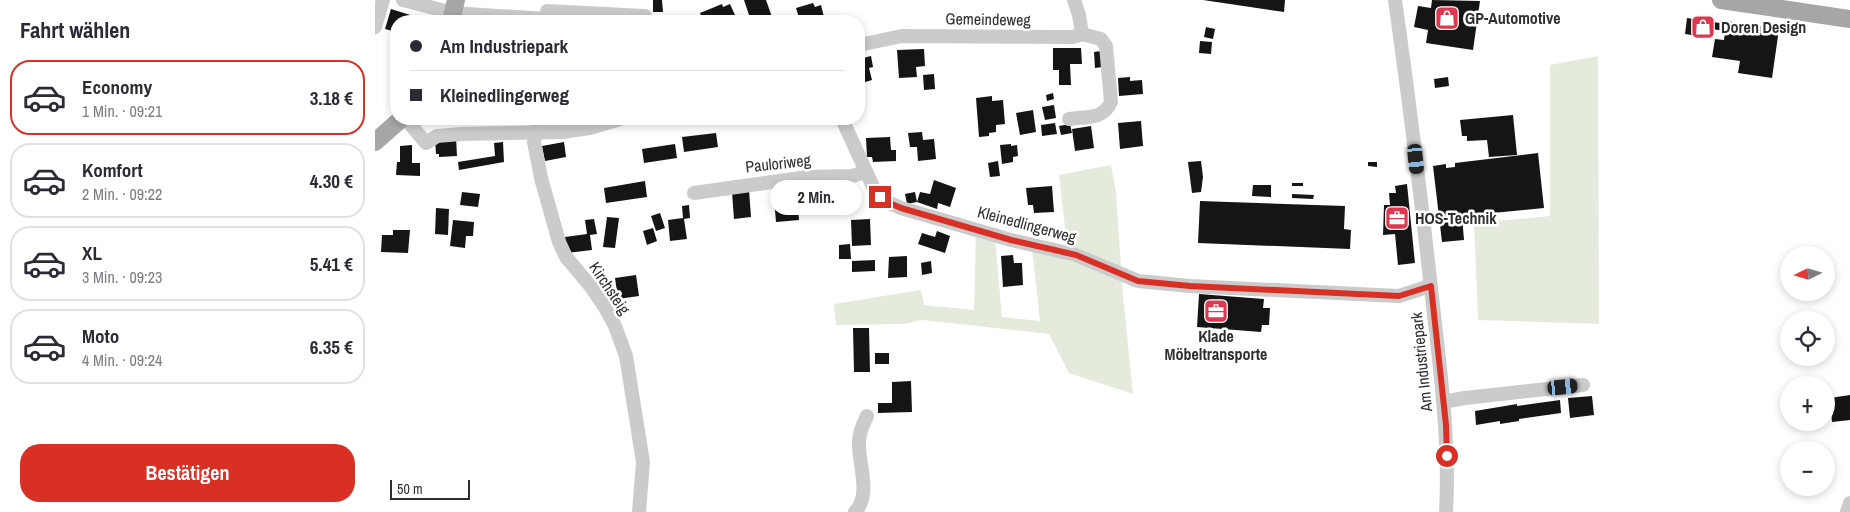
<!DOCTYPE html>
<html lang="de">
<head>
<meta charset="utf-8">
<style>
	body { margin:0; font-family:"Archivo Narrow",sans-serif; background:#f2f2f3; color:#2b2b33; height:100vh; display:flex; flex-direction:column; font-size:19px; white-space:nowrap }
	* { box-sizing:border-box; margin:0 }
	p { font-size:16px; color:#7c7c81 }
	.icon { flex:none; width:28px; height:28px; fill:none; stroke:currentColor; stroke-width:2; stroke-linecap:round; stroke-linejoin:round }
	.map { position:relative; flex:1; overflow:hidden }
	.details { display:flex; flex-direction:column; background:#fff; width:375px }
	.details>* { flex:none }
	.banner { position:absolute; left:15px; top:15px; width:475px; height:110px; border-radius:20px; box-shadow:0 2px 8px #0003; display:grid; align-content:center; height:110px; padding:0 20px; background:#fff }
	.needle { width:32px; rotate:265deg }
	.fabs { position:absolute; left:1405px; top:246px; display:grid; gap:10px }
	.fabs a { display:grid; place-items:center; width:55px; height:55px; border-radius:50%; background:#fff; box-shadow:0 2px 8px #0003; font-size:25px }
	.scale { position:absolute; left:15px; bottom:12px; width:80px; box-sizing:border-box; padding-left:5px; border:2px solid #2e2e2e; border-top:0; font-size:14px; line-height:18px; white-space:nowrap; color:#2e2e2e; -webkit-text-stroke:4px #fff; paint-order:stroke }
	.end { position:absolute; width:22px; height:22px; margin:-11px; border:6px solid #d93025; background:#fff; box-shadow:0 0 0 2px #fff }
	.from { border-radius:50% }
	.bubble { position:absolute; height:35px; border-radius:18px; background:#fff; box-shadow:0 2px 8px #0003; font-size:16px; font-weight:700; line-height:35px; text-align:center }
	.car { position:absolute; width:15px; height:30px; margin:-15px -8px; border-radius:6px; box-shadow:0 0 4px 1px #0007; background:linear-gradient(#222 24%,#8ab4d8 0 40%,#222 0 76%,#8ab4d8 0 86%,#222 0) }
	.banner b { display:flex; align-items:center; gap:18px; height:48px; font-size:19px }
	.banner b+b { border-top:1px solid #e1e1e2 }
	.banner i { width:12px; height:12px; background:#2b2b33 }
	ul { padding:0; list-style:none }
	li { display:flex; align-items:center; gap:15px; height:75px; margin:0 10px 8px; padding:0 10px; border:2px solid #e1e1e2; border-radius:20px }
	li div { flex:1 }
	li b { display:block; font-size:19px }
	li em { font-style:normal; font-weight:700 }
	li.on { border-color:#d93025 }
	li>.icon { width:45px; height:45px; stroke-width:1.5 }
	h2 { padding:0 20px; font-size:22px; line-height:60px }
	.button { display:flex; gap:10px; margin-top:auto; padding:10px 20px }
	.button a { flex:1; height:58px; border-radius:20px; background:#d93025; color:#fff; font-size:20px; font-weight:700; line-height:58px; text-align:center }
	main { display:flex; flex:1; min-height:0 }
	.map>svg:first-child { display:block }
</style>
</head>
<body>
<main>
<section class="details">
<h2>Fahrt wählen</h2>
<ul>
<li class="on"><svg class="icon" aria-label="car" viewBox="0 0 24 24"><path d="M5 17H2v-5l4-1 3-4h7l3 4 3 1v5h-3M9 17h6M6 11h13"/><circle cx="7" cy="17" r="2"/><circle cx="17" cy="17" r="2"/></svg><div><b>Economy</b><p>1 Min. · 09:21</p></div><em>3.18 €</em></li>
<li><svg class="icon" aria-label="car" viewBox="0 0 24 24"><path d="M5 17H2v-5l4-1 3-4h7l3 4 3 1v5h-3M9 17h6M6 11h13"/><circle cx="7" cy="17" r="2"/><circle cx="17" cy="17" r="2"/></svg><div><b>Komfort</b><p>2 Min. · 09:22</p></div><em>4.30 €</em></li>
<li><svg class="icon" aria-label="car" viewBox="0 0 24 24"><path d="M5 17H2v-5l4-1 3-4h7l3 4 3 1v5h-3M9 17h6M6 11h13"/><circle cx="7" cy="17" r="2"/><circle cx="17" cy="17" r="2"/></svg><div><b>XL</b><p>3 Min. · 09:23</p></div><em>5.41 €</em></li>
<li><svg class="icon" aria-label="car" viewBox="0 0 24 24"><path d="M5 17H2v-5l4-1 3-4h7l3 4 3 1v5h-3M9 17h6M6 11h13"/><circle cx="7" cy="17" r="2"/><circle cx="17" cy="17" r="2"/></svg><div><b>Moto</b><p>4 Min. · 09:24</p></div><em>6.35 €</em></li>
</ul>
<div class="button"><a>Bestätigen</a></div>
</section>
<div class="map">
<svg width="1475" height="512" viewBox="0 0 1475 512">
	<rect width="100%" height="100%" fill="#fff"/>
	<g fill="#e5ebdc">
		<polygon points="1223,56 1224,324 1103,320 1099,223 1175,216 1175,65"/>
		<polygon points="736,165 741,193 748,295 758,394 694,373 674,334 547,320 529,324 461,325 459,304 546,290 549,305 599,310 601,231 620,237 627,317 665,321 657,249 692,259 692,245 684,175"/>
	</g>
	<g fill="#151515">
		<polygon points="278,0 287,0 288,12 278,12"/>
		<polygon points="369,0 391,0 397,17 383,21 376,21"/>
		<polygon points="828,0 910,0 909,12"/>
		<polygon points="1057,0 1105,1 1098,50 1051,43 1053,30 1039,27 1043,6 1056,8"/>
		<polygon points="438,3 440,7 446,5 450,21 425,21 421,8"/>
		<polygon points="347,4 348,7 355,4 360,15 352,19 353,21 328,21 325,13"/>
		<polygon points="16,9 48,19 47,21 21,21 21,32 10,29"/>
		<polygon points="1312,18 1351,24 1351,21 1404,29 1397,78 1363,73 1365,61 1337,57 1340,39 1349,40 1350,31 1337,29 1336,38 1310,34"/>
		<polygon points="831,27 840,29 838,39 829,37"/>
		<polygon points="825,41 837,42 836,54 824,53"/>
		<polygon points="678,48 706,48 707,64 695,64 696,85 684,85 684,70 678,70"/>
		<polygon points="549,49 550,66 541,67 542,77 524,78 522,50"/>
		<polygon points="726,51 727,67 720,68 719,52"/>
		<polygon points="496,56 498,67 494,68 497,80 487,83 487,80 484,81 484,59"/>
		<polygon points="559,74 560,89 549,90 548,75"/>
		<polygon points="755,77 755,81 767,80 768,94 744,96 743,78"/>
		<polygon points="1073,77 1074,86 1060,88 1059,79"/>
		<polygon points="678,93 679,99 672,101 671,95"/>
		<polygon points="617,96 617,101 628,100 630,124 621,125 621,132 614,133 614,136 604,137 601,98"/>
		<polygon points="679,105 681,118 670,120 667,107"/>
		<polygon points="658,110 661,132 645,135 641,113"/>
		<polygon points="1138,115 1142,155 1114,157 1112,140 1092,141 1092,136 1087,136 1085,120"/>
		<polygon points="766,121 768,146 745,149 743,123"/>
		<polygon points="680,123 682,134 667,136 666,125"/>
		<polygon points="695,124 697,133 686,135 684,126"/>
		<polygon points="716,126 719,148 700,151 697,129"/>
		<polygon points="547,132 548,140 559,139 561,159 543,161 542,147 535,147 533,133"/>
		<polygon points="341,133 343,147 309,152 307,137"/>
		<polygon points="81,137 82,156 64,157 64,154 61,154 60,139"/>
		<polygon points="515,137 516,150 521,150 521,161 498,162 497,157 492,157 491,138"/>
		<polygon points="128,142 129,162 84,170 83,162 120,156 119,143"/>
		<polygon points="189,142 191,157 170,161 167,146"/>
		<polygon points="300,144 302,158 269,163 267,149"/>
		<polygon points="636,144 636,146 642,145 643,156 638,157 638,162 627,164 625,145"/>
		<polygon points="37,145 37,163 45,163 45,176 21,175 22,162 25,162 25,146"/>
		<polygon points="1163,153 1169,208 1087,216 1089,240 1067,242 1058,166 1071,164 1071,168 1080,167 1080,163"/>
		<polygon points="623,161 625,176 615,177 613,163"/>
		<polygon points="826,161 828,177 826,192 817,193 813,162"/>
		<polygon points="993,162 1002,162 1002,167 993,166"/>
		<polygon points="559,180 581,188 575,207 563,203 562,209 542,202 545,192 555,194"/>
		<polygon points="270,181 272,197 231,203 229,188"/>
		<rect x="917" y="183" width="11" height="3"/>
		<polygon points="407,184 409,201 416,200 417,208 423,207 424,220 401,222 398,185"/>
		<polygon points="1032,184 1040,263 1023,265 1020,234 1008,235 1009,205 1015,205 1014,193 1021,193 1020,186"/>
		<polygon points="878,185 896,185 896,197 877,196"/>
		<polygon points="677,186 679,212 659,213 658,205 653,205 651,188"/>
		<polygon points="374,190 376,217 359,219 357,192"/>
		<polygon points="87,192 105,194 103,207 85,205"/>
		<polygon points="540,192 542,202 532,204 530,194"/>
		<polygon points="471,194 472,211 453,212 452,195"/>
		<polygon points="917,194 939,195 938,199 917,198"/>
		<polygon points="825,201 970,206 969,229 976,230 975,249 823,243"/>
		<polygon points="314,205 315,218 309,219 312,239 295,241 293,220 308,218 307,206"/>
		<polygon points="61,208 74,209 73,235 60,234"/>
		<polygon points="285,213 290,228 281,231 276,216"/>
		<polygon points="232,217 244,218 240,248 228,247"/>
		<polygon points="219,219 222,234 215,235 217,250 192,253 190,237 212,234 210,220"/>
		<polygon points="495,219 496,245 477,246 476,220"/>
		<polygon points="78,220 99,222 98,236 91,236 90,248 75,246"/>
		<polygon points="278,228 282,241 272,245 268,231"/>
		<polygon points="18,230 35,230 33,253 6,252 7,235 18,235"/>
		<polygon points="562,231 575,236 570,253 543,244 547,233 560,237"/>
		<polygon points="475,244 476,259 464,259 464,245"/>
		<polygon points="638,255 639,263 647,263 648,285 628,287 626,256"/>
		<polygon points="532,256 532,277 513,278 514,257"/>
		<polygon points="500,260 500,271 477,272 477,261"/>
		<polygon points="556,261 557,273 547,275 546,263"/>
		<polygon points="261,275 264,296 243,299 240,278"/>
		<polygon points="824,294 889,299 888,308 895,308 894,325 887,325 886,332 822,327"/>
		<polygon points="478,328 494,328 495,372 479,372"/>
		<rect x="500" y="353" width="14" height="11"/>
		<polygon points="536,381 537,412 503,413 503,403 517,403 517,382"/>
		<polygon points="1475,395 1475,420 1457,422 1455,398"/>
		<polygon points="1217,396 1219,415 1195,418 1193,398"/>
		<polygon points="1185,400 1186,413 1144,419 1144,421 1125,424 1125,421 1101,425 1100,411 1142,404 1142,406"/>
	</g>
	<g fill="none" stroke-linecap="round" stroke-linejoin="round">
		<g stroke="#cbcbcb" stroke-width="14">
			<polyline points="28,0 78,13 171,19"/>
			<path d="M1020,0C1034,99 1046,198 1057,297C1065,369 1075,440 1071,512"/>
			<polyline points="172,11 270,16 272,21"/>
			<polyline points="0,27 8,0"/>
			<polyline points="484,45 527,36 698,37 707,34 704,15 699,0"/>
			<polyline points="31,119 51,143 62,136 86,134 187,132 215,128 245,119"/>
			<polyline points="163,119 159,142 166,178 184,242 191,257 217,288 229,306 240,326 251,356 268,462 264,512"/>
			<polyline points="467,119 500,191 512,202 526,208 636,240 701,255 763,281 815,286 1024,296 1055,286"/>
			<path d="M694,119C712,116 728,120 736,102L731,46L726,39L707,34"/>
			<polyline points="319,193 432,177 477,176 490,172"/>
			<polyline points="1068,402 1090,398 1208,385"/>
			<path d="M480,512C497,495 483,464 484,442C484,433 488,424 492,416"/>
			<polyline points="1472,512 1475,503"/>
		</g>
		<g stroke="#a6a6a6" stroke-width="18">
			<polyline points="1346,0 1475,19"/>
			<polyline points="76,21 81,0"/>
			<polyline points="0,142 26,119"/>
		</g>
	</g>
	<g fill="none" stroke-linecap="round" stroke-linejoin="round">
		<polyline stroke="#d93025" stroke-width="6" points="505,197 512,202 526,208 636,240 701,255 763,281 815,286 1024,296 1056,286 1071,425 1072,456"/>
	</g>
	<defs>
		<g id="shop-square" transform="scale(1.25)"><rect x="-9" y="-9" width="18" height="18" rx="4" fill="#dd3850" stroke="#fff"/><path d="M-5-2.5h2.3a2.7 3.5 0 0 1 5.4 0H5L5.5 6h-11ZM-1.5-2.5h3a1.5 2.3 0 0 0-3 0Z" fill="#fff"/></g>
		<g id="office-square" transform="scale(1.25)"><rect x="-9" y="-9" width="18" height="18" rx="4" fill="#dd3850" stroke="#fff"/><path d="M-6-3h4V-5.5h4V-3h4V5H-6ZM-1-4.5V-3h2v-1.5ZM-6 0V1H6V0Z" fill="#fff"/></g>
	</defs>
	<g fill-rule="evenodd">
		<use href="#shop-square" x="1072" y="18"/>
		<use href="#shop-square" x="1328" y="27"/>
		<use href="#office-square" x="1022" y="218"/>
		<use href="#office-square" x="841" y="311"/>
	</g>
	<g text-anchor="middle" stroke-width="5" stroke-linejoin="round" paint-order="stroke">
		<g font-size="16" font-weight="bold" fill="#2e2e2e" stroke="#fff" text-anchor="start">
			<text x="1090" y="24">GP-Automotive</text>
			<text x="1346" y="33">Doren Design</text>
			<text x="1040" y="224">HOS-Technik</text>
			<text x="841" y="342" text-anchor="middle">Klade<tspan x="841" dy="18">Möbeltransporte</tspan></text>
		</g>
		<g font-size="16" fill="#2e2e2e" stroke="#fff">
			<text transform="translate(613 19) rotate(1)" y="6">Gemeindeweg</text>
			<text transform="translate(403 163) rotate(-6)" y="6">Pauloriweg</text>
			<text transform="translate(652 224) rotate(15)" y="6">Kleinedlingerweg</text>
			<text transform="translate(235 288) rotate(56)" y="6">Kirchsteig</text>
			<text transform="translate(1046 362) rotate(-96)" y="6">Am Industriepark</text>
		</g>
	</g>
</svg>
<div class="fabs">
<a><svg class="needle" viewBox="-14 -14 28 28"><path d="M0-13l5 13h-10z" fill="#e53935"/><path d="M0 13l5-13h-10z" fill="#7c7c81"/></svg></a>
<a><svg class="icon" aria-label="locate" viewBox="0 0 24 24"><circle cx="12" cy="12" r="6"/><path d="M12 2v4M12 18v4M2 12h4M18 12h4"/></svg></a>
<a>+</a>
<a>−</a>
</div>
<div class="scale">50 m</div>
<i class="end from" style="left:1072px;top:456px"></i>
<i class="end" style="left:505px;top:197px"></i>
<div class="bubble" style="left:395px;top:180px;width:92px">2 Min.</div>
<i class="car" style="left:1041px;top:159px;rotate:174deg"></i>
<i class="car" style="left:1188px;top:387px;rotate:84deg"></i>
<div class="banner">
<b><i class="from"></i>Am Industriepark</b>
<b><i></i>Kleinedlingerweg</b>
</div>
</div>
</main>
</body>
</html>
